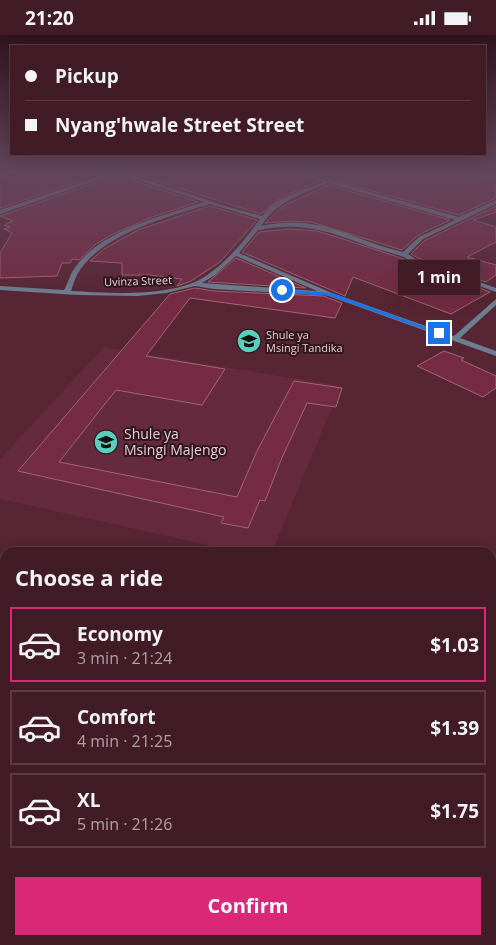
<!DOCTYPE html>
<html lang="en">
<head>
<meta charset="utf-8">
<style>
	body { margin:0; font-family:"Open Sans",sans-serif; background:#4c2933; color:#f1f3f6; height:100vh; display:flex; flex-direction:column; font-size:19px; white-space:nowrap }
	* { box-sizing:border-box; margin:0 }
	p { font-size:16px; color:#aea1a7 }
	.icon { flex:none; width:28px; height:28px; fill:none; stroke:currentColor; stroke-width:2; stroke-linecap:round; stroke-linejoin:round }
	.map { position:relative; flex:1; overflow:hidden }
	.panel { position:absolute; left:0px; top:512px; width:496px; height:398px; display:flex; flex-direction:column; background:#411c27; border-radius:15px 15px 0 0; box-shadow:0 5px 20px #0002,0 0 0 1px #5a3a44 }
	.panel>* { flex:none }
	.top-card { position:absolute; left:10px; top:10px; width:476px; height:110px; border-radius:0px; box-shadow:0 5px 20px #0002,0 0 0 1px #5a3a44; display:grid; align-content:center; height:110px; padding:0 15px; background:#411c27 }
	.end { position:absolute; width:22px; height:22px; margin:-11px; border:6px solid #1a73e8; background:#fff; box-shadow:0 0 0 2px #fff }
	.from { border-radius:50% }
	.bubble { position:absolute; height:35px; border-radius:0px; background:#411c27; box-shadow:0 5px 20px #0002,0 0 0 1px #5a3a44; font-size:16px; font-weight:700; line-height:35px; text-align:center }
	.top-card b { display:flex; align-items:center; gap:18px; height:48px; font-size:19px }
	.top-card b+b { border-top:1px solid #5a3a44 }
	.top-card i { width:12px; height:12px; background:#f1f3f6 }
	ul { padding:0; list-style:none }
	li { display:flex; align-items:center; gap:15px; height:75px; margin:0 10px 8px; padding:0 5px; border:2px solid #5a3a44; border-radius:0px }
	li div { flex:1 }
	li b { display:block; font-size:19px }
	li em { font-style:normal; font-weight:700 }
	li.current { border-color:#db2777 }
	li>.icon { width:45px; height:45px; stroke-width:1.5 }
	h2 { padding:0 15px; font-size:22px; line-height:60px }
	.button { display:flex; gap:10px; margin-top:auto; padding:10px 15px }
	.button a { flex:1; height:58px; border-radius:0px; background:#db2777; color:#fff; font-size:20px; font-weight:700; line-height:58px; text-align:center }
	.status { display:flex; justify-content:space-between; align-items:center; height:35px; padding:0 25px; background:#411c27; direction:ltr }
	.status svg { height:14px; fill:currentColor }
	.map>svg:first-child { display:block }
</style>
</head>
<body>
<div class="status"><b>21:20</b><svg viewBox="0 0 49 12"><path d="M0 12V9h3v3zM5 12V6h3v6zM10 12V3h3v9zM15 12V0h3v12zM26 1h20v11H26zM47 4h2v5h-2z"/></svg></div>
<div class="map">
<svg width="496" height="910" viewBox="0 0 496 910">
	<rect width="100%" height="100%" fill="#572534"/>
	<polygon fill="#652a3d" points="104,312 341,351 272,517 239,517 0,464 0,424"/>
	<g fill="#742b43" stroke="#a06675">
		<polygon points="0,136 109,136 0,173"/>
		<polygon points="125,136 287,136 288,139 317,147 282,162 261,179"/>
		<polygon points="300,136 452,136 496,147 496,163 459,180"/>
		<polygon points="117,140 198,167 149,183 113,199 96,209 79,225 72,224 70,228 62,228 57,241 0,243 0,218 12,198 4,194 10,192 4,190 13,186 0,181"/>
		<polygon points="328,150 450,185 418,200 402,215 311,187 292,186 265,188 283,171"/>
		<polygon points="210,171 257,185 220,227 191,246 177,251 182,244 149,240 122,240 122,228 90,226 104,214 138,195"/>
		<polygon points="496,171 496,177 473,185 496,192 496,207 467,222 496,230 496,240 486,247 418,223 411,219 424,206"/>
		<polygon points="290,194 317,196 343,204 398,222 490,257 451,279 353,242 345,261 242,217 259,197"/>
		<polygon points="236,223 306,253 208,247"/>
		<polygon points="195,253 214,256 323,261 342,268 335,283 190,263 146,321 225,334 202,370 116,355 59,427 237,462 257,416 294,346 342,353 336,372 307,368 281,425 265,466 260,465 248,493 221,488 224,482 18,436 170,259"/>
		<polygon points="444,316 464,323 461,325 496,341 496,353 483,362 417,331"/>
	</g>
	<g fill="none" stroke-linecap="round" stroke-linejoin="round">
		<g fill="#6b7f90" fill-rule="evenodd">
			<path d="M114,136H120L225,171L262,181C277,161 302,156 323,147L289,137V136H295L459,182L496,165V169L423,204L408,219L417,225L496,253V257L413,227C400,219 387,217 374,213C329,197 306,186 258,195L239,218L332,258L454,301L496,264V270L460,303L496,316V321L323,259L320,260L214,254L195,251L166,258L138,261L77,260L0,255V251L64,255C67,250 69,243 72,237C97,196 161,181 204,167L117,138L0,179V175ZM328,148L455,185L419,202L403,217C371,210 343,194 311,189C294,186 277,188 261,191C278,165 299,161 328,148ZM210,169L260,184C245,205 228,226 206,241C172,263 110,258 71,256C73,250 75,243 78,238C103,198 167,182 210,169ZM236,221L317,256L202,248L215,240Z"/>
			<polygon points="461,136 496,141 496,145 461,137"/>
		</g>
		<g fill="#6b7f90" fill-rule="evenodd">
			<polygon points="496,582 496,595 491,597 491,584"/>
			<polygon points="0,872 5,874 5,892 0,890"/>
			<polygon points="25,905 48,905 50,910 28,910"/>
			<polygon points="192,905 211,905 208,910 190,910"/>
		</g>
	</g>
	<linearGradient id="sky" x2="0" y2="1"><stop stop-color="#30141d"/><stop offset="0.52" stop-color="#63465c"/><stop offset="1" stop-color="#63465c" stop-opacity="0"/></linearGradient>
	<rect width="496" height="263" fill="url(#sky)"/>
	<polygon fill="#1a73e8" points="280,254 332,258 442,298 437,299 330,261 282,257"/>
	<defs>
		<g id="school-disc" transform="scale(1.25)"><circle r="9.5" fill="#5acebd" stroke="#2e171e"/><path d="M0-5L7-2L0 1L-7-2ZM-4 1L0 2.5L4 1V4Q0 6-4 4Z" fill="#111"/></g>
	</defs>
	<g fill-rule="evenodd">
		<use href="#school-disc" x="249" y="306"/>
		<use href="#school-disc" x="106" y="407"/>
	</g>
	<g text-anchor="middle" stroke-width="4" stroke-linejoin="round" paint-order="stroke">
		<g font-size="11" fill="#ebcbd2" stroke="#2e171e">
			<text transform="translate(138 246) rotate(-2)" y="4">Uvinza Street</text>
		</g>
		<g font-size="11" fill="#ebcbd2" stroke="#2e171e" text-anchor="start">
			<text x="266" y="304">Shule ya<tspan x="266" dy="13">Msingi Tandika</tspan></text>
		</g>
		<g font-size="14" fill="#ebcbd2" stroke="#2e171e" text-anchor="start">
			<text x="124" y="404">Shule ya<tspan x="124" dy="16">Msingi Majengo</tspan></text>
		</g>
	</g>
</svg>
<i class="end from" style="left:282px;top:255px"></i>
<i class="end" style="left:439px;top:298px"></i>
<div class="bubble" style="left:398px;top:225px;width:82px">1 min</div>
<div class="top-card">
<b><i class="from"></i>Pickup</b>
<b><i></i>Nyang'hwale Street Street</b>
</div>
<section class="panel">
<h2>Choose a ride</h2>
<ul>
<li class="current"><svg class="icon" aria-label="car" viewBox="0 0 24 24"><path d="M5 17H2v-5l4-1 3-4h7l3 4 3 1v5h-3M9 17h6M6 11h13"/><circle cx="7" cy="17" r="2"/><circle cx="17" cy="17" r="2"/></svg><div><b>Economy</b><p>3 min · 21:24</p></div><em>$1.03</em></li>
<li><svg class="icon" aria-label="car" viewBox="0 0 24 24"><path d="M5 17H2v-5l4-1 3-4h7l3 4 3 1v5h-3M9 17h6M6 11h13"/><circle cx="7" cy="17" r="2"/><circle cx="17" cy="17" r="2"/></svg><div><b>Comfort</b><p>4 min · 21:25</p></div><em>$1.39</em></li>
<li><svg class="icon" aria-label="car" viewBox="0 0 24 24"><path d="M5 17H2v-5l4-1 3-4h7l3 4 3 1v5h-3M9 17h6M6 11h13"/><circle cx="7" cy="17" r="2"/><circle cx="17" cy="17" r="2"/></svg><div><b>XL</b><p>5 min · 21:26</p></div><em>$1.75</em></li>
</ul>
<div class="button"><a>Confirm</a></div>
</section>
</div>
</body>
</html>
